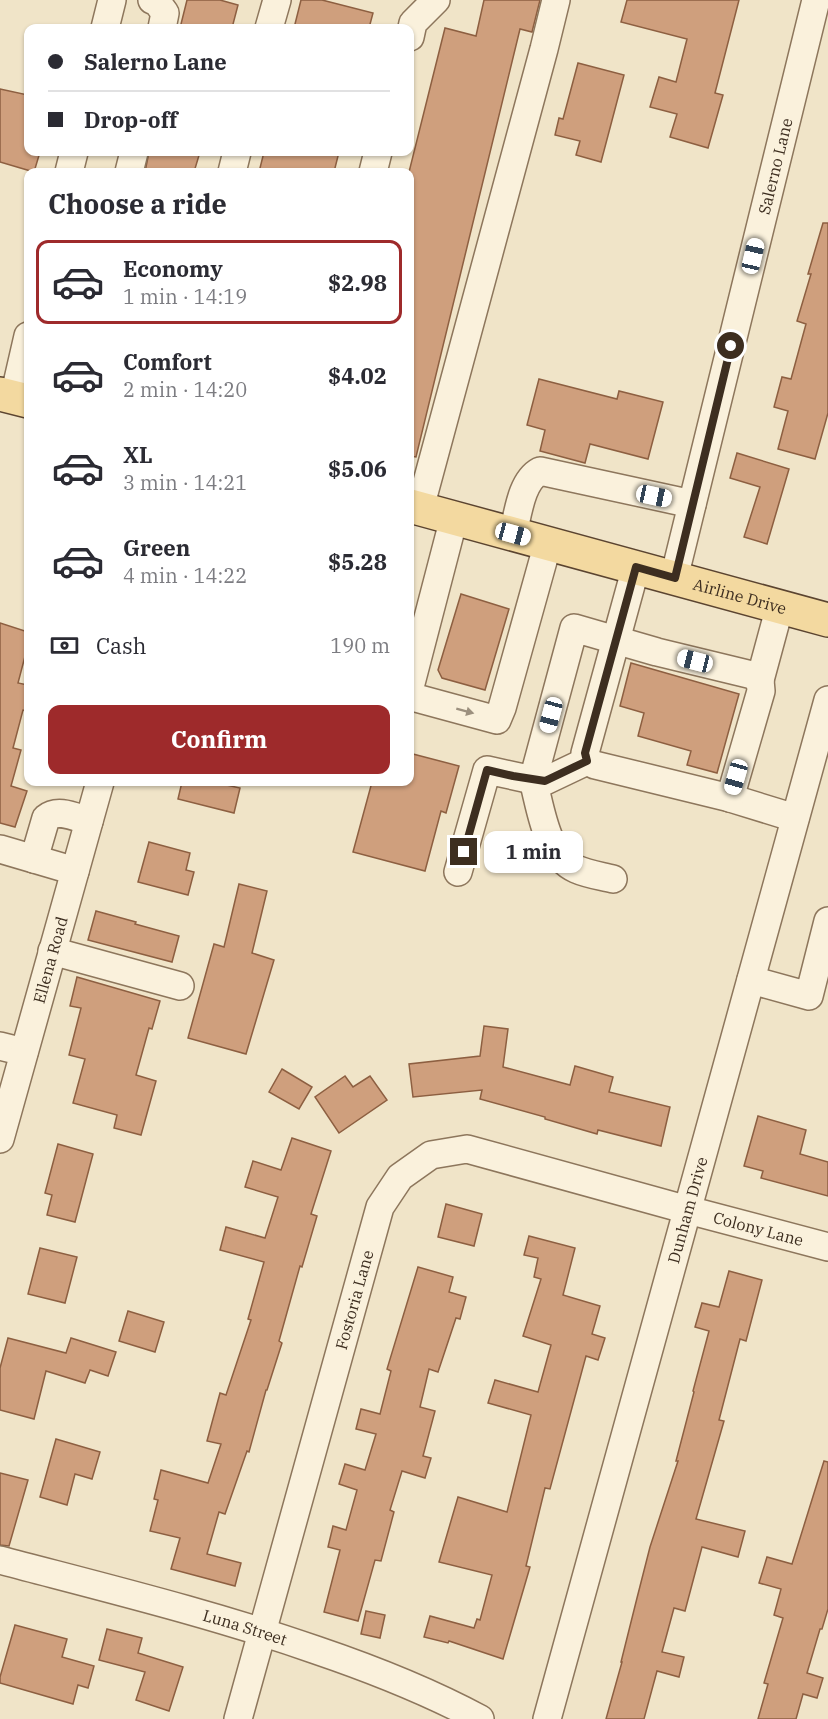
<!DOCTYPE html>
<html lang="en">
<head>
<meta charset="utf-8">
<style>
	body { margin:0; font-family:"IBM Plex Serif",serif; background:#f7f7f7; color:#2b2b33; height:100vh; display:flex; flex-direction:column; font-size:22px; white-space:nowrap }
	* { box-sizing:border-box; margin:0 }
	p { font-size:20px; color:#7c7c81 }
	.icon { flex:none; width:33px; height:33px; fill:none; stroke:currentColor; stroke-width:2; stroke-linecap:round; stroke-linejoin:round }
	.map { position:relative; flex:1; overflow:hidden }
	.details { position:absolute; left:24px; top:168px; width:390px; height:618px; display:flex; flex-direction:column; background:#fff; border-radius:12px; box-shadow:0 2px 4px #0004 }
	.details>* { flex:none }
	.banner { position:absolute; left:24px; top:24px; width:390px; height:132px; border-radius:12px; box-shadow:0 2px 4px #0004; display:grid; align-content:center; height:132px; padding:0 24px; background:#fff }
	.end { position:absolute; width:27px; height:27px; margin:-14px; border:8px solid #3d2e20; background:#fff; box-shadow:0 0 0 3px #fff }
	.from { border-radius:50% }
	.bubble { position:absolute; height:42px; border-radius:12px; background:#fff; box-shadow:0 2px 4px #0004; font-size:20px; font-weight:800; line-height:42px; text-align:center }
	.car { position:absolute; width:18px; height:36px; margin:-18px -9px; border-radius:8px; box-shadow:0 0 4px 2px #0007; background:linear-gradient(#fff 24%,#345 0 40%,#fff 0 76%,#345 0 86%,#fff 0) }
	.banner b { display:flex; align-items:center; gap:21px; height:57px; font-size:22px }
	.banner b+b { border-top:2px solid #e1e1e2 }
	.banner i { width:15px; height:15px; background:#2b2b33 }
	ul { padding:0; list-style:none }
	li { display:flex; align-items:center; gap:18px; height:84px; margin:0 12px 9px; padding:0 12px; border:3px solid transparent; border-radius:12px }
	li div { flex:1 }
	li b { display:block; font-size:22px }
	li em { font-style:normal; font-weight:800 }
	li.selected { border-color:#9e2a2b }
	li>.icon { width:54px; height:54px; stroke-width:1.5 }
	h2 { padding:0 24px; font-size:27px; line-height:72px }
	.pay { display:flex; align-items:center; gap:15px; height:66px; padding:0 24px; font-size:22px }
	.pay p { margin-inline-start:auto }
	.action { display:flex; gap:12px; margin-top:auto; padding:12px 24px }
	.action a { flex:1; height:69px; border-radius:12px; background:#9e2a2b; color:#fff; font-size:24px; font-weight:800; line-height:69px; text-align:center }
	.map>svg:first-child { display:block }
</style>
</head>
<body>
<div class="map">
<svg width="828" height="1719" viewBox="0 0 828 1719">
	<rect width="100%" height="100%" fill="#f0e4c8"/>
	<g fill="#cf9f7d" stroke="#8d5f41" stroke-width="1.5">
		<polygon points="187,0 220,0 238,5 232,28 180,28"/>
		<polygon points="301,0 322,0 373,13 369,28 294,28"/>
		<polygon points="484,0 540,0 532,32 520,29 416,457 410,456 409,172 445,28 476,36"/>
		<polygon points="627,0 739,0 715,93 723,95 708,148 670,137 677,114 650,107 659,77 676,82 687,39 621,22"/>
		<polygon points="578,63 624,75 601,162 576,155 580,141 555,135 559,118 563,119"/>
		<polygon points="0,89 28,95 28,152 40,152 34,172 0,162"/>
		<polygon points="149,152 200,152 194,172 145,172"/>
		<polygon points="264,152 339,152 334,172 259,172"/>
		<polygon points="823,223 828,223 828,413 815,459 778,449 788,411 774,407 782,377 791,379 806,324 797,321 811,274 808,274"/>
		<polygon points="539,379 617,399 619,391 663,402 648,459 590,444 585,463 540,451 545,430 527,425"/>
		<polygon points="737,453 789,469 767,544 744,537 760,487 730,478"/>
		<polygon points="461,594 509,609 485,690 442,678 438,670"/>
		<polygon points="0,623 28,632 28,645 18,683 28,685 28,711 23,710 13,748 21,750 11,786 27,791 15,827 0,823"/>
		<polygon points="631,663 739,694 717,773 687,765 691,751 638,736 644,713 620,706"/>
		<polygon points="413,754 459,766 446,813 441,811 425,871 353,852 372,782 390,782 404,785 405,782 410,782 410,766"/>
		<polygon points="182,782 213,782 240,788 234,813 178,799"/>
		<polygon points="149,842 190,853 186,870 194,872 188,895 138,882"/>
		<polygon points="239,884 267,891 252,953 274,960 246,1054 188,1038 214,944 224,947"/>
		<polygon points="96,911 136,922 135,924 179,936 172,962 88,940"/>
		<polygon points="77,977 160,1001 152,1029 149,1028 136,1075 156,1081 141,1135 114,1128 117,1115 73,1103 85,1059 69,1055 81,1008 70,1006"/>
		<polygon points="484,1026 508,1029 503,1067 570,1085 575,1066 613,1077 609,1092 670,1107 661,1146 598,1130 597,1134 545,1119 545,1117 480,1099 482,1090 413,1097 409,1064 480,1056"/>
		<polygon points="282,1069 312,1087 299,1109 269,1092"/>
		<polygon points="345,1076 353,1087 370,1076 387,1100 339,1133 315,1097"/>
		<polygon points="758,1116 806,1130 800,1154 828,1162 828,1196 761,1178 763,1171 744,1166"/>
		<polygon points="292,1138 331,1151 311,1214 317,1216 302,1267 300,1266 279,1341 282,1343 267,1390 266,1390 249,1452 247,1451 225,1514 219,1512 207,1554 241,1563 235,1586 171,1569 180,1538 150,1531 158,1500 154,1499 161,1470 208,1483 221,1444 207,1441 220,1393 226,1395 251,1320 248,1319 264,1262 220,1250 226,1227 265,1238 278,1197 245,1187 253,1161 281,1170"/>
		<polygon points="58,1144 93,1154 75,1222 47,1215 52,1195 45,1193"/>
		<polygon points="446,1204 482,1214 474,1246 438,1237"/>
		<polygon points="529,1236 575,1248 563,1295 600,1306 592,1334 605,1338 598,1360 586,1356 550,1489 545,1488 526,1566 530,1567 503,1659 449,1641 448,1643 424,1637 430,1616 474,1628 477,1619 480,1620 492,1575 439,1562 458,1497 507,1512 531,1415 488,1403 495,1380 538,1392 551,1345 523,1336 541,1279 534,1277 538,1258 524,1255"/>
		<polygon points="40,1248 77,1257 65,1303 28,1294"/>
		<polygon points="418,1267 453,1277 449,1292 466,1297 460,1319 456,1318 438,1372 429,1369 420,1407 435,1411 423,1456 431,1458 425,1478 402,1471 390,1510 394,1512 381,1561 375,1560 358,1621 324,1612 340,1550 328,1547 333,1526 346,1530 357,1490 339,1484 345,1464 365,1470 376,1434 356,1429 361,1409 380,1414 391,1371 387,1369"/>
		<polygon points="729,1271 762,1280 746,1341 740,1339 719,1420 724,1421 696,1519 745,1531 738,1557 702,1547 685,1611 674,1608 662,1652 684,1657 679,1677 657,1671 644,1719 606,1719 622,1662 621,1662 637,1598 650,1547 678,1461 676,1461 694,1392 693,1391 709,1331 695,1327 702,1303 719,1307"/>
		<polygon points="128,1311 164,1322 155,1352 119,1341"/>
		<polygon points="8,1338 66,1353 71,1338 116,1352 108,1376 90,1370 85,1383 46,1371 34,1419 0,1410 0,1368"/>
		<polygon points="56,1439 100,1452 92,1479 75,1474 67,1505 40,1497"/>
		<polygon points="824,1461 828,1462 828,1609 822,1629 820,1629 807,1673 823,1678 817,1698 803,1694 796,1719 758,1719 768,1684 764,1683 783,1618 774,1615 781,1589 759,1583 767,1557 792,1564"/>
		<polygon points="0,1473 28,1480 9,1546 0,1545"/>
		<polygon points="366,1611 385,1615 380,1638 361,1634"/>
		<polygon points="15,1625 67,1639 62,1657 94,1666 88,1688 78,1685 73,1704 0,1683 0,1677"/>
		<polygon points="107,1629 142,1638 138,1653 183,1667 169,1711 136,1700 145,1672 99,1660"/>
	</g>
	<g fill="none" stroke-linecap="round" stroke-linejoin="round">
		<g stroke="#8d765c" stroke-width="30">
			<g id="minor">
				<polyline points="152,0 157,2 165,13 162,28"/>
				<polyline points="105,28 112,0"/>
				<polyline points="269,28 277,0"/>
				<polyline points="410,37 413,23 436,0"/>
				<polyline points="69,172 74,152"/>
				<polyline points="129,172 134,152"/>
				<polyline points="232,172 237,152"/>
				<polyline points="373,172 378,152"/>
				<polyline points="14,397 28,336"/>
				<polyline points="420,508 544,49 556,0"/>
				<path d="M513,534C518,514 521,481 540,471L692,504"/>
				<path id="s1" d="M674,578L816,0"/>
				<polyline points="760,680 780,606"/>
				<polyline points="410,687 454,518"/>
				<polyline points="410,694 416,698 497,720 502,708 548,543"/>
				<polyline points="587,761 595,765 730,798 795,818"/>
				<polyline points="587,761 585,753 636,567"/>
				<path d="M587,761L545,781L533,780C541,809 546,856 576,869C587,874 601,876 613,879"/>
				<polyline points="0,849 75,871"/>
				<path d="M34,859L46,818C58,808 75,817 89,821"/>
				<polyline points="458,872 487,770 533,780 574,628 657,652 752,675 760,680 761,691 730,798"/>
				<polyline points="52,951 180,986"/>
				<polyline points="751,980 809,996 828,921"/>
				<polyline points="0,1046 24,1052"/>
				<path id="s2" d="M0,1139L100,782"/>
				<path id="s3" d="M0,1560C106,1588 213,1614 316,1650C372,1669 428,1691 480,1719"/>
				<path id="s4" d="M238,1719L380,1207L400,1177L431,1155L467,1149L688,1210L828,1247"/>
				<path id="s5" d="M547,1719L828,700"/>
			</g>
		</g>
		<g stroke="#5b4430" stroke-width="36">
			<g id="major">
				<polyline points="0,394 28,401"/>
				<path id="s6" d="M410,506L828,620"/>
			</g>
		</g>
		<use href="#minor" stroke="#faf1dc" stroke-width="27"/>
		<use href="#major" stroke="#f3d9a0" stroke-width="33"/>
	</g>
	<defs><path id="oneway-solid" d="M-6-.8H1V-3.2L6.5 0L1 3.2V.8H-6Z" transform="scale(1.5)"/></defs>
	<use fill="#9c907e" href="#oneway-solid" transform="translate(465 711) rotate(15)"/>
	<g fill="none" stroke-linecap="round" stroke-linejoin="round">
		<polyline stroke="#3d2e20" stroke-width="8" points="464,852 487,770 513,776 545,781 587,761 585,753 636,567 675,578 731,346"/>
	</g>
	<g text-anchor="middle" stroke-width="4.5" stroke-linejoin="round" paint-order="stroke">
		<g font-size="16" fill="#3d2e20" stroke="#f7eed8">
			<text dy="6" stroke="none"><textPath href="#s1" startOffset="424">Salerno Lane</textPath></text>
			<text dy="6" stroke="none"><textPath href="#s6" startOffset="342">Airline Drive</textPath></text>
			<text dy="6" stroke="none"><textPath href="#s2" startOffset="186">Ellena Road</textPath></text>
			<text dy="6" stroke="none"><textPath href="#s5" startOffset="528">Dunham Drive</textPath></text>
			<text dy="6" stroke="none"><textPath href="#s4" startOffset="944">Colony Lane</textPath></text>
			<text dy="6" stroke="none"><textPath href="#s4" startOffset="435">Fostoria Lane</textPath></text>
			<text dy="6" stroke="none"><textPath href="#s3" startOffset="254">Luna Street</textPath></text>
		</g>
	</g>
</svg>
<i class="end from" style="left:731px;top:346px"></i>
<i class="end" style="left:464px;top:852px"></i>
<div class="bubble" style="left:484px;top:831px;width:99px">1 min</div>
<i class="car" style="left:753px;top:256px;rotate:13deg"></i>
<i class="car" style="left:654px;top:496px;rotate:102deg"></i>
<i class="car" style="left:513px;top:534px;rotate:105deg"></i>
<i class="car" style="left:695px;top:661px;rotate:284deg"></i>
<i class="car" style="left:551px;top:715px;rotate:195deg"></i>
<i class="car" style="left:736px;top:777px;rotate:196deg"></i>
<div class="banner">
<b><i class="from"></i>Salerno Lane</b>
<b><i></i>Drop-off</b>
</div>
<section class="details">
<h2>Choose a ride</h2>
<ul>
<li class="selected"><svg class="icon" aria-label="car" viewBox="0 0 24 24"><path d="M5 17H2v-5l4-1 3-4h7l3 4 3 1v5h-3M9 17h6M6 11h13"/><circle cx="7" cy="17" r="2"/><circle cx="17" cy="17" r="2"/></svg><div><b>Economy</b><p>1 min · 14:19</p></div><em>$2.98</em></li>
<li><svg class="icon" aria-label="car" viewBox="0 0 24 24"><path d="M5 17H2v-5l4-1 3-4h7l3 4 3 1v5h-3M9 17h6M6 11h13"/><circle cx="7" cy="17" r="2"/><circle cx="17" cy="17" r="2"/></svg><div><b>Comfort</b><p>2 min · 14:20</p></div><em>$4.02</em></li>
<li><svg class="icon" aria-label="car" viewBox="0 0 24 24"><path d="M5 17H2v-5l4-1 3-4h7l3 4 3 1v5h-3M9 17h6M6 11h13"/><circle cx="7" cy="17" r="2"/><circle cx="17" cy="17" r="2"/></svg><div><b>XL</b><p>3 min · 14:21</p></div><em>$5.06</em></li>
<li><svg class="icon" aria-label="car" viewBox="0 0 24 24"><path d="M5 17H2v-5l4-1 3-4h7l3 4 3 1v5h-3M9 17h6M6 11h13"/><circle cx="7" cy="17" r="2"/><circle cx="17" cy="17" r="2"/></svg><div><b>Green</b><p>4 min · 14:22</p></div><em>$5.28</em></li>
</ul>
<div class="pay"><svg class="icon" aria-label="cash" viewBox="0 0 24 24"><path d="M3 7h18v10H3z"/><circle cx="12" cy="12" r="2"/></svg>Cash<p>190 m</p></div>
<div class="action"><a>Confirm</a></div>
</section>
</div>
</body>
</html>
